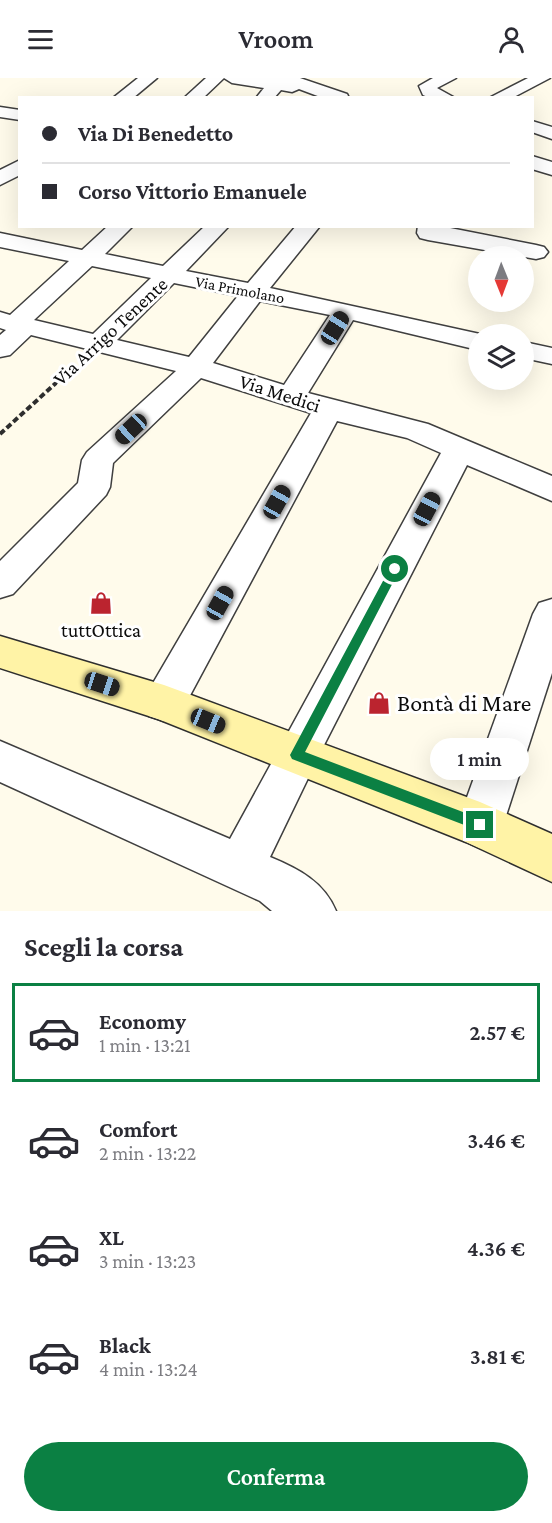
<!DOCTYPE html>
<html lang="it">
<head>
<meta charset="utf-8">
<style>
	body { margin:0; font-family:"Crimson Pro",serif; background:#f2f2f3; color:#2b2b33; height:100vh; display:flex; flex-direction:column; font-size:22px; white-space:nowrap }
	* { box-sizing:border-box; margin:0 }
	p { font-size:20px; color:#7c7c81 }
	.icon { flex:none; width:33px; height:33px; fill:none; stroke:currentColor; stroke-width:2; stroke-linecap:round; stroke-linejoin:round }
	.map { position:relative; height:833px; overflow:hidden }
	.panel { display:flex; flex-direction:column; background:#fff; flex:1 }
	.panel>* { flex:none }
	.top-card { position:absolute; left:18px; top:18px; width:516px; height:132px; border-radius:0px; box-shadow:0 6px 24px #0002; display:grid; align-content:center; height:132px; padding:0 24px; background:#fff }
	.needle { width:39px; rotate:179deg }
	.buttons { position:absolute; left:468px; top:168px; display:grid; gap:12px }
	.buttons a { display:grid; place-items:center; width:66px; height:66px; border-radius:50%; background:#fff; box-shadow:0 6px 24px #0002; font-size:30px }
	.end { position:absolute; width:27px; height:27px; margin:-14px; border:8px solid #0b8043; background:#fff; box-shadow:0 0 0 3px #fff }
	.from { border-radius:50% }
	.bubble { position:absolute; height:42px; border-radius:21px; background:#fff; box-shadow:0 6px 24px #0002; font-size:20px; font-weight:600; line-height:42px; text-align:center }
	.car { position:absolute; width:18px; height:36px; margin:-18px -9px; border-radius:8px; box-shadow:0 0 4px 2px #0007; background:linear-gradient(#222 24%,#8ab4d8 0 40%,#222 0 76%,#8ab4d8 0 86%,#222 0) }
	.top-card b { display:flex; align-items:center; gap:21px; height:57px; font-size:22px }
	.top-card b+b { border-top:2px solid #e1e1e2 }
	.top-card i { width:15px; height:15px; background:#2b2b33 }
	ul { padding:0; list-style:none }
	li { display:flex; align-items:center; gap:18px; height:99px; margin:0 12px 9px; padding:0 12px; border:3px solid transparent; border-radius:0px }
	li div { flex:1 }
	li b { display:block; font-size:22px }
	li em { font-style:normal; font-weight:600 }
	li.selected { border-color:#0b8043 }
	li>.icon { width:54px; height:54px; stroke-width:1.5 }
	h2 { padding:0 24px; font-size:27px; line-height:72px }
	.button { display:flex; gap:12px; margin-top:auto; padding:12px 24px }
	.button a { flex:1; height:69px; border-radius:36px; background:#0b8043; color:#fff; font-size:24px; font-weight:600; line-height:69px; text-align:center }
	header { display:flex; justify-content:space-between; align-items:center; height:78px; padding:0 24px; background:#fff; font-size:27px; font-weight:600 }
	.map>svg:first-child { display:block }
</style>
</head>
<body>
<header><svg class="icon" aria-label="menu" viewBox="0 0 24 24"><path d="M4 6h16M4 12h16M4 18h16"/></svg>Vroom<svg class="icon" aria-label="person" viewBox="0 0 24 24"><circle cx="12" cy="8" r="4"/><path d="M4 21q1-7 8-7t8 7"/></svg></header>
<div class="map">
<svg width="552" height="833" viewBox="0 0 552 833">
	<rect width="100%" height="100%" fill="#fffbeb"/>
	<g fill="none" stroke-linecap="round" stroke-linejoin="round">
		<g stroke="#3f3f3f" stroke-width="3">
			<g id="street">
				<polygon points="138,0 157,0 133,20 113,20"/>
				<polygon points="206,0 300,0 347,16 349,20 323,20 299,11 292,14 281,12 274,20 256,20 264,10 232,5 224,0 203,20 184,20"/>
				<polygon points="433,0 456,0 437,10 455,20 430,20 423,17 419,8"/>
				<polygon points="528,0 550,0 512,20 489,20"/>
				<polygon points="0,29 20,32 20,42 0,39"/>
				<polygon points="532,43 552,49 552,61 532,54"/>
				<polygon points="532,78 552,84 552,97 532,91"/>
				<polygon points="20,82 20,97 0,107 0,92"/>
				<path d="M108,148H133L105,176L163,188L205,148H229L186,193L248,205L296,148H320L270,210L480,256L478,272L353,242L308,315L428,346L552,398V423L467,387L325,665L270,779C299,791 324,804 336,833H272L260,823L0,704V663L230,761L441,375L407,360L337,343L179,638L164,643L149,638L143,625L149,612L311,335L201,300L113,385L110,409L106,417L13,516L0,520V483L78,405L82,382L87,374L176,293L31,257L10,277L0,279V257L6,252L0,250V234L10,237L69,183L0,169V155L82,172ZM92,188L151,200L93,256L34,242ZM174,205L238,218L189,279L117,262ZM260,223L330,237L284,307L213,285Z"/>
				<polygon points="418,148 440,148 536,167 544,169 548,174 544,179 536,181 428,162 420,160 417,155"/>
				<polygon points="524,264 552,270 552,286 524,280"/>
				<polygon points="552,521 552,595 503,747 496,763 480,770 464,763 457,747 533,536 539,525"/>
			</g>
		</g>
		<g stroke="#2e2e2e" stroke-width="3">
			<polygon id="secondary" points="0,558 164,607 480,724 552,756 552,804 466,764 158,641 0,590"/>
		</g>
		<polyline stroke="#2e2e2e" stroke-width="3" stroke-dasharray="4.5 2" stroke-linecap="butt" points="55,306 70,292"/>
		<polyline stroke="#2e2e2e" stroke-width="4" stroke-dasharray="6 3" stroke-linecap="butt" points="0,356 56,305"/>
		<use href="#street" fill="#fff" fill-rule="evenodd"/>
		<use href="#secondary" fill="#fff3a6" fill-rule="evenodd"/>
	</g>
	<polygon fill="#0b8043" points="395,487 400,491 305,674 484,742 486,747 480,753 292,681 290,677 391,488"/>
	<defs>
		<g id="shop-bare" transform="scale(1.8)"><path d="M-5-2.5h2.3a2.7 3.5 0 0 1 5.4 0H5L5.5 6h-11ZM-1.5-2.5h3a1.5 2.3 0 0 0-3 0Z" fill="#bb242f" stroke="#fff" stroke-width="2.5" paint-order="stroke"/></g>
	</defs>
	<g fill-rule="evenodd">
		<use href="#shop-bare" x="101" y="525"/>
		<use href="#shop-bare" x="379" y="625"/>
	</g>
	<g text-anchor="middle" stroke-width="6" stroke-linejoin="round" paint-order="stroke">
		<g font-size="16" fill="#0c0c0c" stroke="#fff">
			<text transform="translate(240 211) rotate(11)" y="6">Via Primolano</text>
		</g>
		<g font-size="20" fill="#0c0c0c" stroke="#fff">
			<text transform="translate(110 253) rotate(-43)" y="7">Via Arrigo Tenente</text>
			<text transform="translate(280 315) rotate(18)" y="7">Via Medici</text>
		</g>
		<g font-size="20" fill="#0c0c0c" stroke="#fff">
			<text x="101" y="559">tuttOttica</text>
		</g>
		<g font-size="24" fill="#0c0c0c" stroke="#fff" text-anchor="start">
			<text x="397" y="633">Bontà di Mare</text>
		</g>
	</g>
</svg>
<div class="buttons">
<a><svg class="needle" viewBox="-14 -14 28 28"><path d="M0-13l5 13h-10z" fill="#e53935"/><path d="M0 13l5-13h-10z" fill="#7c7c81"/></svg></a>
<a><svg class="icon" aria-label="layers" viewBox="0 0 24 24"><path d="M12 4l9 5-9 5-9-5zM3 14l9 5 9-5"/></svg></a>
</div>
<i class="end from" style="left:395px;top:491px"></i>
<i class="end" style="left:480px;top:747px"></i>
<div class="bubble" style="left:430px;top:660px;width:99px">1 min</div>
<i class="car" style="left:335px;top:250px;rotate:32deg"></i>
<i class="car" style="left:131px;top:351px;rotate:227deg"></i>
<i class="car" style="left:277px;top:424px;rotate:29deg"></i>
<i class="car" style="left:427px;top:431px;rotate:28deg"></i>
<i class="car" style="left:220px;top:525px;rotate:29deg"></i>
<i class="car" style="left:102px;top:606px;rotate:108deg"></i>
<i class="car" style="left:208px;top:643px;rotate:112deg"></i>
<div class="top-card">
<b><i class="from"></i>Via Di Benedetto</b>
<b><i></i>Corso Vittorio Emanuele</b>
</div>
</div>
<section class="panel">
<h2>Scegli la corsa</h2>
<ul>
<li class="selected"><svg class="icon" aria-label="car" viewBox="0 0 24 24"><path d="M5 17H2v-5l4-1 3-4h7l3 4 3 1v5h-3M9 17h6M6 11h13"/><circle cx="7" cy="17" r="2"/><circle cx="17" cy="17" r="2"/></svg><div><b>Economy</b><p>1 min · 13:21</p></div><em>2.57 €</em></li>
<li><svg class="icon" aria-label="car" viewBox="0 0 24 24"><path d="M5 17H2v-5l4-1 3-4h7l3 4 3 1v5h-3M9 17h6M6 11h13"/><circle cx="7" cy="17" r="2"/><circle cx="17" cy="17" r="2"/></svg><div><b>Comfort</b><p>2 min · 13:22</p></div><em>3.46 €</em></li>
<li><svg class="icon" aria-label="car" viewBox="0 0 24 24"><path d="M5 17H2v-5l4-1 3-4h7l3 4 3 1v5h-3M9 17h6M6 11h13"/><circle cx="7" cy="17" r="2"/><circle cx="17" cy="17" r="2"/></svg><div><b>XL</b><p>3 min · 13:23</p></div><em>4.36 €</em></li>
<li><svg class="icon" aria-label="car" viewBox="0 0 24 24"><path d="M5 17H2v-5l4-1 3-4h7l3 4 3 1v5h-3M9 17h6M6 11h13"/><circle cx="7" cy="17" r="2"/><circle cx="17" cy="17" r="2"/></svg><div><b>Black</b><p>4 min · 13:24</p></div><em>3.81 €</em></li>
</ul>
<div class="button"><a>Conferma</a></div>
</section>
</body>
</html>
